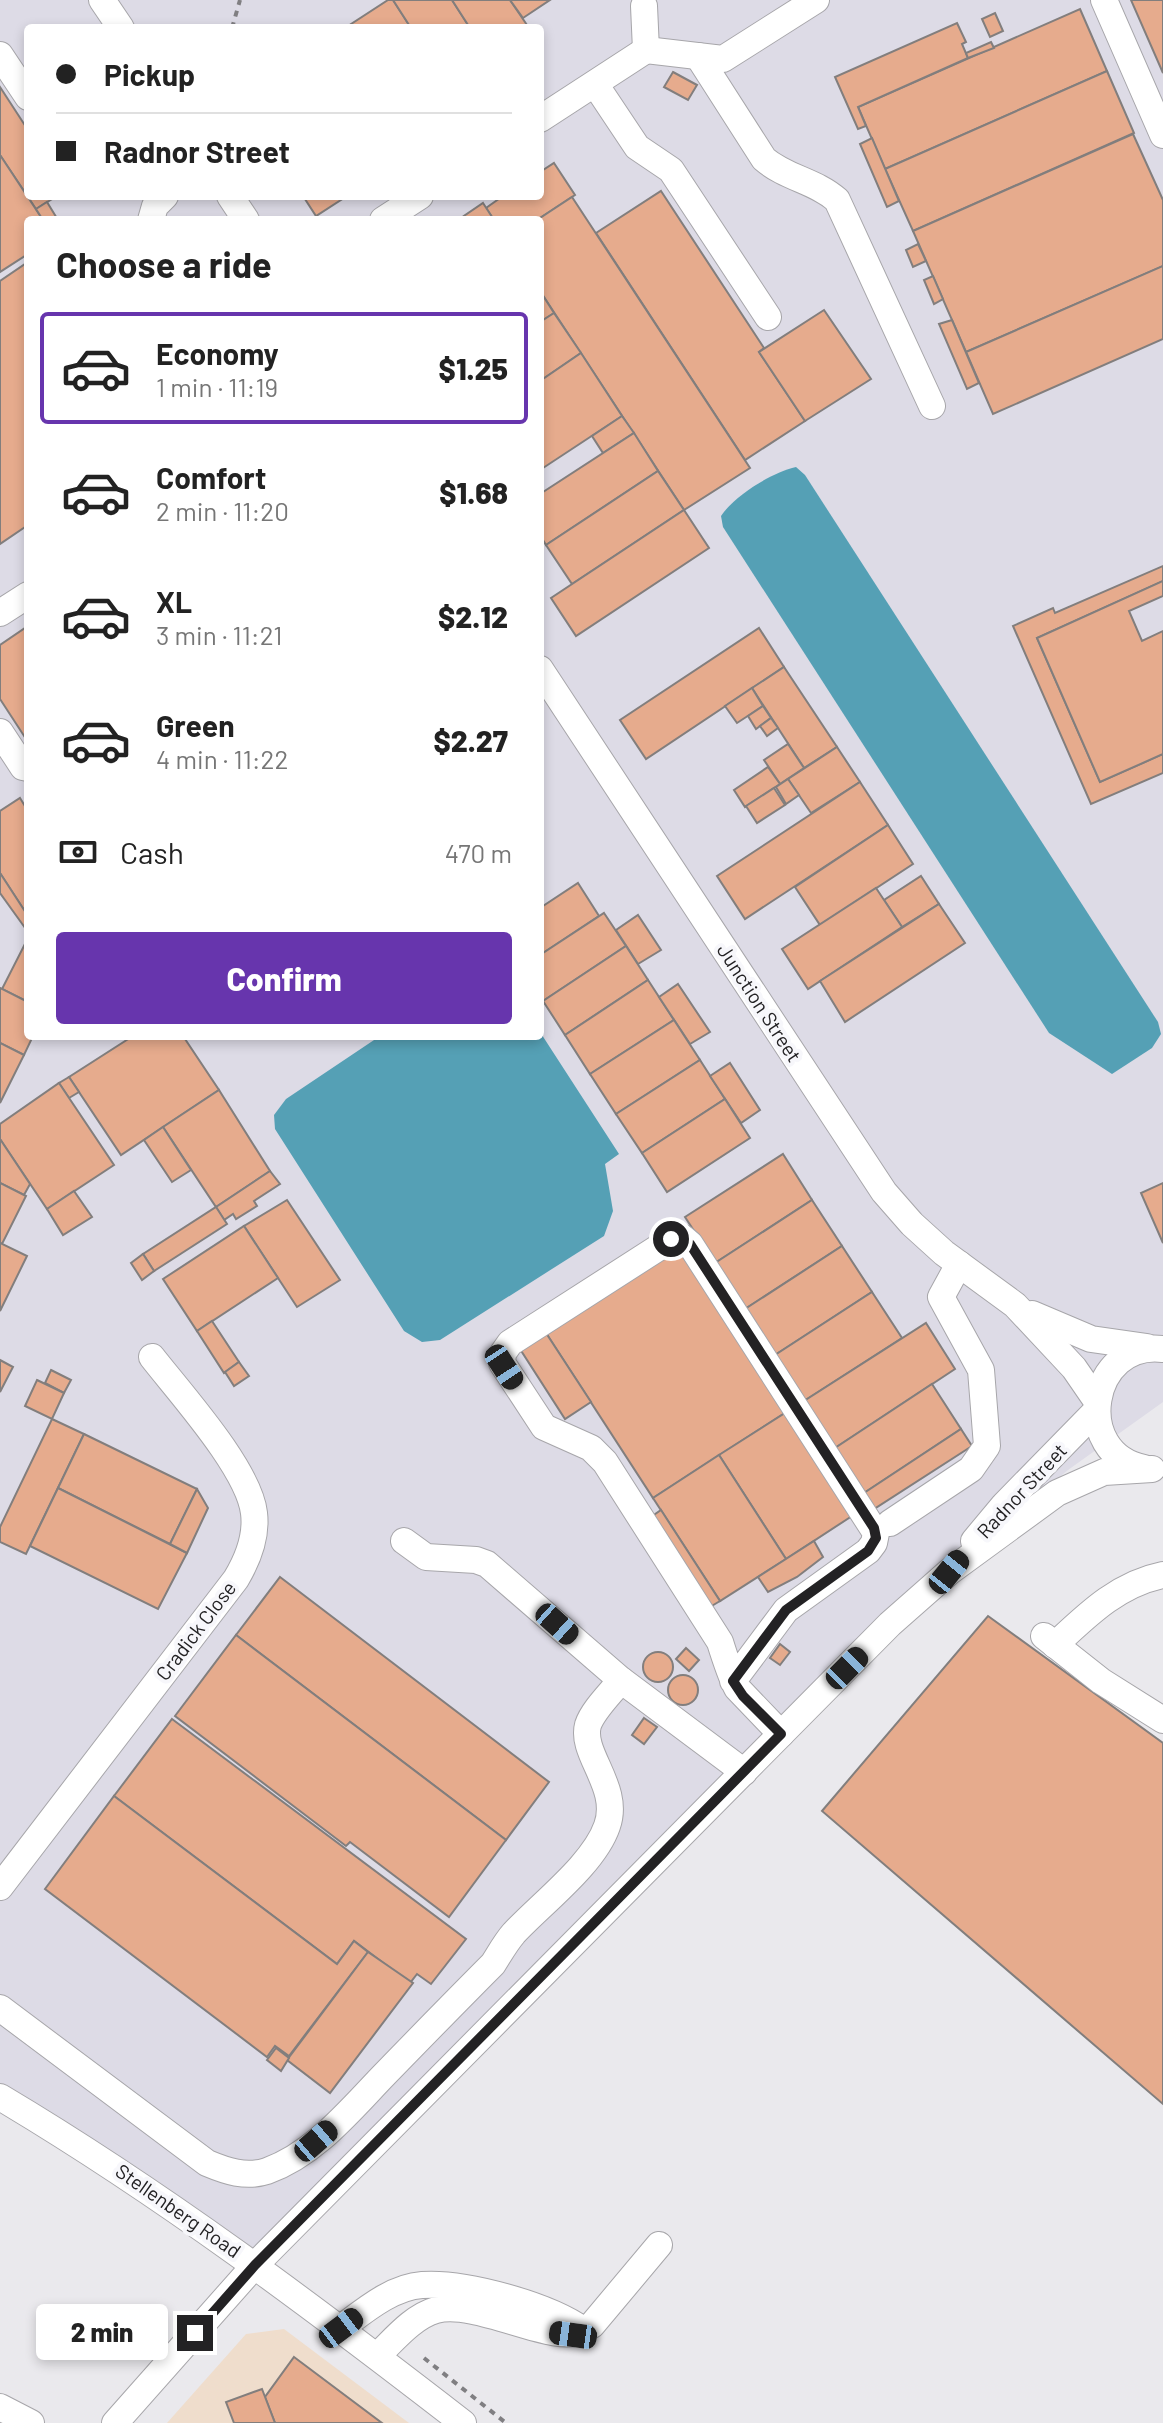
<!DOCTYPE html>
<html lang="en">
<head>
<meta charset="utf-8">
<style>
	body { margin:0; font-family:Barlow,sans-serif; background:#f6f6f6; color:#222; height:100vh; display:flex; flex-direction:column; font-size:30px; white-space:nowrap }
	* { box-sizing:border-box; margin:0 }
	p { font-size:26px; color:#767676 }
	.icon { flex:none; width:44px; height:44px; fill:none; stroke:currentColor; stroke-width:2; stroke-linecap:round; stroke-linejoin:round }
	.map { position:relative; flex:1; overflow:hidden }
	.panel { position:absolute; left:24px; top:216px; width:520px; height:824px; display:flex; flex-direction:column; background:#fff; border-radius:8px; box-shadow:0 4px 12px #0003 }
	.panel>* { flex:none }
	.banner { position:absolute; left:24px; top:24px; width:520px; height:176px; border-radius:8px; box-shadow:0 4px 12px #0003; display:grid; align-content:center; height:176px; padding:0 32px; background:#fff }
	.end { position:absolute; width:36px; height:36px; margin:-18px; border:10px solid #232224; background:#fff; box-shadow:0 0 0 4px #fff }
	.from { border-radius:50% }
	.bubble { position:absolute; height:56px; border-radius:8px; background:#fff; box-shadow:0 4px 12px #0003; font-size:26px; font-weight:800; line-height:56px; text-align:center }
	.car { position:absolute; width:24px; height:48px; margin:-24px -12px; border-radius:10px; box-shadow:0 0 6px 2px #0007; background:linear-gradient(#222 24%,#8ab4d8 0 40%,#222 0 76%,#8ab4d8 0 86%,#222 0) }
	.banner b { display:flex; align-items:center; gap:28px; height:76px; font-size:30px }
	.banner b+b { border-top:2px solid #e0e0e0 }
	.banner i { width:20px; height:20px; background:#222 }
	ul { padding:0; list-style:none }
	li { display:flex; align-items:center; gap:24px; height:112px; margin:0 16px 12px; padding:0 16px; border:4px solid transparent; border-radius:8px }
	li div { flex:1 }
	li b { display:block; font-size:30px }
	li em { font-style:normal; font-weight:800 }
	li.active { border-color:#6735ad }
	li>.icon { width:72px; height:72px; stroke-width:1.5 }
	h2 { padding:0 32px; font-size:36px; line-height:96px }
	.pay { display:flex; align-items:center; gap:20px; height:88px; padding:0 32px; font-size:30px }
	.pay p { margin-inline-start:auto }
	.cta { display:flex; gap:16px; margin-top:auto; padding:16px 32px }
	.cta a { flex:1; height:92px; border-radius:8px; background:#6735ad; color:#fff; font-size:32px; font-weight:800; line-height:92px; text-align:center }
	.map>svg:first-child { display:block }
</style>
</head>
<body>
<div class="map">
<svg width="1163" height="2423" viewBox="0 0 1163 2423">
	<rect width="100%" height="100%" fill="#eae9ed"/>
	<polygon fill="#efddcc" points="284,2329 409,2423 167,2423 246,2334"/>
	<path fill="#dddbe6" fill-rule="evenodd" d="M0,0H1163V1402L1068,1470L947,1571L260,2265L0,2095ZM28,28H540V196H28ZM28,220H540V1036H28Z"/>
	<g fill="#55a0b5">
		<path d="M796,467L805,475L1158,1022L1161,1034L1152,1048L1112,1074L1049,1033L723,527L721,516C735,495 771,473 796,467Z"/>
		<polygon points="540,1032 619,1154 605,1164 613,1211 604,1236 440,1340 422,1342 404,1331 275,1129 274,1115 286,1099 380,1036 540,1036"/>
	</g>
	<g fill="#e6ab8d" stroke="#827e7d" stroke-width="2">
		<polygon points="388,0 393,0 411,28 345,28"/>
		<polygon points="393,0 452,0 470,28 411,28"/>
		<polygon points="452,0 510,0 529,28 470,28"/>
		<polygon points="510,0 550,0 523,18"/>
		<polygon points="1131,0 1163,0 1163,73"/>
		<polygon points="1080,9 1107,71 885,169 858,107"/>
		<polygon points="995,13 1003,31 990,37 982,19"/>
		<polygon points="957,23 966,42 962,44 968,58 858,107 866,126 858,129 835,77"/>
		<polygon points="991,42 994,48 968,58 966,53"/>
		<polygon points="1107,71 1134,133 913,231 885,169"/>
		<polygon points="673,72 697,85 688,100 664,87"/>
		<polygon points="0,87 28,130 28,196 57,196 36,209 0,155"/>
		<polygon points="1133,134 1163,200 1163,266 966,352 913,231"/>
		<polygon points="872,138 899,201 887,207 860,144"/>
		<polygon points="0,155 43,220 28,220 28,254 0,272"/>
		<polygon points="554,163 575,195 537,220 494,220 486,208 503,196 540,196 540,172"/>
		<polygon points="661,191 764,348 759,352 805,421 745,460 596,233"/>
		<polygon points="303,196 347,196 316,216"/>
		<polygon points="572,197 750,468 684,510 540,291 540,220 537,220"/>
		<polygon points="47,202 58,220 43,220 36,209"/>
		<polygon points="483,203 494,220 458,220"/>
		<polygon points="918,244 926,261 913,267 906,250"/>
		<polygon points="28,262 28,525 0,544 0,281"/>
		<polygon points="1163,266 1163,339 993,414 966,352"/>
		<polygon points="933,276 943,299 934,304 924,280"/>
		<polygon points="540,291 554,313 540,322"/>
		<polygon points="824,310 871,379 805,421 759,352"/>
		<polygon points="554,313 581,353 540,381 540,322"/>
		<polygon points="952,320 979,383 967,389 939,324"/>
		<polygon points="581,353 622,416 540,470 540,381"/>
		<polygon points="622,416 634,433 603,453 592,436"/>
		<polygon points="634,433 658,471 546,545 540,535 540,494"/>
		<polygon points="658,471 684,510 572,584 546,545"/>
		<polygon points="684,510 709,548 576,636 551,598"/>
		<polygon points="1163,566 1163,581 1037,638 1100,782 1163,754 1163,773 1091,804 1013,626 1053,608 1055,613"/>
		<polygon points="1163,581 1163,596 1129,611 1142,641 1163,631 1163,754 1100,782 1037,638"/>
		<polygon points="28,626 28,742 0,699 0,645"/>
		<polygon points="759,628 784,667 646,759 620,720"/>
		<polygon points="784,667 837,747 804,768 752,688"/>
		<polygon points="752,688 763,706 737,723 725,706"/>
		<polygon points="763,706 771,718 756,729 748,716"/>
		<polygon points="771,718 778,728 767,736 760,726"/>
		<polygon points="788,744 804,768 780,784 764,760"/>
		<polygon points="837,747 860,782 811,813 788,779"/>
		<polygon points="768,767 780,784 745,807 734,790"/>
		<polygon points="788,779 799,795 786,804 776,787"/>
		<polygon points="860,782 888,825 745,919 717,876"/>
		<polygon points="774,788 785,805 757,823 746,806"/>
		<polygon points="20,798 28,811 28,916 0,873 0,811"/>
		<polygon points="888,825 913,864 820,925 795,887"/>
		<polygon points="0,873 28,916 28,932 0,893"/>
		<polygon points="921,876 939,904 902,927 884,900"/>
		<polygon points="578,883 599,916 540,955 540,908"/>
		<polygon points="876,888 902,927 808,989 782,949"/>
		<polygon points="939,904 965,943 845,1022 820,981"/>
		<polygon points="604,913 626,946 543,1001 540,997 540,955"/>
		<polygon points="638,915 661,950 638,964 616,930"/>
		<polygon points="28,938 28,1002 2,989"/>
		<polygon points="626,946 648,980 565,1035 543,1001"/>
		<polygon points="648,980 674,1020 590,1074 565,1035"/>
		<polygon points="678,984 710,1032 690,1044 659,997"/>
		<polygon points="0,988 28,1002 28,1036 33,1036 24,1055 0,1043"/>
		<polygon points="674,1020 700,1060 616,1114 590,1074"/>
		<polygon points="133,1036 183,1036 219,1090 121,1155 69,1077"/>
		<polygon points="0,1043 24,1055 0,1103"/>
		<polygon points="700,1060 725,1099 642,1153 616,1114"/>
		<polygon points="730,1063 760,1110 741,1123 710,1076"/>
		<polygon points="69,1077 79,1092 69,1098 59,1083"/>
		<polygon points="59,1083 114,1165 47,1209 0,1139 0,1124"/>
		<polygon points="219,1090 270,1171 216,1207 163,1127"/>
		<polygon points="725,1099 750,1138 667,1192 642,1153"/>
		<polygon points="163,1127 191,1170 172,1182 144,1140"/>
		<polygon points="0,1139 30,1184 24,1195 0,1183"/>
		<polygon points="783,1154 812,1200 715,1263 685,1217"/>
		<polygon points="270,1171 280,1184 254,1201 257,1206 236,1219 233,1214 224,1220 216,1207"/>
		<polygon points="0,1183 26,1196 2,1244 0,1243"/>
		<polygon points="1163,1183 1163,1243 1141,1193"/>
		<polygon points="74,1191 92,1217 63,1235 47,1209"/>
		<polygon points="287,1200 340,1280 297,1307 244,1226"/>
		<polygon points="812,1200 842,1246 745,1309 715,1263"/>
		<polygon points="216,1207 227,1224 154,1271 143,1254"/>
		<polygon points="244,1226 278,1278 197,1331 163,1279"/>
		<polygon points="0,1243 27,1256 0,1311"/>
		<polygon points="842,1246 872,1292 775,1355 745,1309"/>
		<polygon points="678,1247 785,1413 653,1498 546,1333"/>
		<polygon points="143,1254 154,1271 142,1280 131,1263"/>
		<polygon points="872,1292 902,1338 804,1401 775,1355"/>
		<polygon points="212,1321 239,1362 224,1373 197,1331"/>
		<polygon points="926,1323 955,1369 835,1448 804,1401"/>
		<polygon points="546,1333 591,1402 565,1419 520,1349"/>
		<polygon points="0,1360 13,1367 0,1392"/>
		<polygon points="239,1362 249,1376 234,1386 225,1372"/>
		<polygon points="51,1370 71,1380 64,1393 45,1383"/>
		<polygon points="37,1380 64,1393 52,1419 25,1406"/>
		<polygon points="932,1384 961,1429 864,1493 835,1448"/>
		<polygon points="785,1413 852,1516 786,1559 719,1455"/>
		<polygon points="52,1419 84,1434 26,1554 0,1542 0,1527"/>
		<polygon points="961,1429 972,1446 874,1509 864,1493"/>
		<polygon points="84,1434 197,1489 170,1544 58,1488"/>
		<polygon points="719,1455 786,1559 720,1601 653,1498"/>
		<polygon points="58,1488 187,1553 158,1609 30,1546"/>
		<polygon points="197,1489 208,1508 187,1553 170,1544"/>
		<polygon points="661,1510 720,1601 710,1607 651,1517"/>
		<polygon points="814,1541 823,1557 797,1577 768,1592 758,1577"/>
		<polygon points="280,1577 549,1782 506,1840 236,1635"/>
		<polygon points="988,1616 1163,1743 1163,2104 822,1811"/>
		<polygon points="236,1635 506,1840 449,1917 350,1842 346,1846 175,1716"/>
		<polygon points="780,1644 790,1652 780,1665 770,1658"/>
		<polygon points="686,1648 699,1660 689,1671 676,1659"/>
		<circle cx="658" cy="1667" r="15"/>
		<circle cx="683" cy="1690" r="15"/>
		<polygon points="644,1718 657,1727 644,1744 632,1735"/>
		<polygon points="172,1719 466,1939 431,1984 417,1974 410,1983 354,1941 337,1964 114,1796"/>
		<polygon points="114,1796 337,1964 354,1941 368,1952 289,2056 275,2046 267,2057 45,1889"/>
		<polygon points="368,1952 413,1983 330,2093 287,2060"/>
		<polygon points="276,2048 289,2058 281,2071 267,2060"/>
		<polygon points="294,2357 382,2423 275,2423 265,2397"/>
		<polygon points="262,2389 275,2423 234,2423 226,2402"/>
	</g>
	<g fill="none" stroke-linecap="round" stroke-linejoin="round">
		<g stroke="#a7a6aa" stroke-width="28">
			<g id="minor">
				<polyline points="102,0 121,28"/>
				<polyline points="1104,0 1163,135"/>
				<polyline points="644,6 646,50"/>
				<polyline points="646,50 723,59 816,0"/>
				<polyline points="0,55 28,97"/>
				<path d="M698,56L764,159C786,178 816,181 837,200L932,406"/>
				<polyline points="595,84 637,147 671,170 768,317"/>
				<polyline points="540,119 646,50"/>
				<polyline points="230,196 246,220"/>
				<polyline points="151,220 155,206 165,196"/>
				<polyline points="383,220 420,196"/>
				<polyline points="0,613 28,595"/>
				<polyline points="540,669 884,1192 912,1224 944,1253 1015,1305 1074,1368 1096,1400"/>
				<polyline points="0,732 23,767 28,768"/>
				<polyline points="1032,1314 1091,1339 1147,1347"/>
				<path d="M1144,1468C1071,1454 1089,1340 1163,1349"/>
				<polyline points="890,1523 971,1469 987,1446 981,1370 941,1297 959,1264"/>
				<polyline points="404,1541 426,1557 476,1560 487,1564 621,1680 744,1772"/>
				<polyline points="974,1541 1004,1505 1096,1411"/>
				<polyline points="1044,1636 1101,1681 1163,1720"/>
				<path d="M1055,1645C1087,1615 1118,1584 1163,1575"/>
				<path d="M733,1681L786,1610L868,1551L874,1543L876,1533L690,1244L683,1238L675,1237L510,1343L503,1353L502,1363L544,1427L591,1448L605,1462L720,1642C725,1658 730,1674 737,1688L781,1734"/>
				<path d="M0,1887L236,1579C248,1559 257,1537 254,1513C249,1469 180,1393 152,1357"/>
				<path d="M0,2008L207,2163C226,2171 246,2178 267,2171C315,2154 351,2109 385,2074C421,2037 457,2000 493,1964C500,1953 506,1942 514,1933C542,1903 594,1864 607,1826C621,1787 580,1754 588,1725C593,1710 611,1693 621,1680"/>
				<path d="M0,2097C163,2194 313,2307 463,2423"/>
				<path d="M341,2328C364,2311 392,2287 422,2285C465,2282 548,2305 583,2330C557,2347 477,2299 436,2310C412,2317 394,2340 377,2356"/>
				<polyline points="583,2330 592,2325 659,2245"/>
				<polyline points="0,2407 31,2423"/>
				<polyline points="115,2423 255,2265 890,1624 949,1572 1057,1493 1104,1472 1152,1469"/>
			</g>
		</g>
		<g stroke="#807f82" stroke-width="4" stroke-dasharray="6 6" stroke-linecap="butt">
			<polyline points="232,28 240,0"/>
			<polyline points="424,2358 506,2423"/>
		</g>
		<use href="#minor" stroke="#fff" stroke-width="26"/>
	</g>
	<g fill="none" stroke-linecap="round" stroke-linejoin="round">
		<polyline stroke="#232224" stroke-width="10" points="195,2333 255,2265 781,1734 743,1696 733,1681 786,1610 868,1551 876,1538 874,1528 690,1244 683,1238 671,1239"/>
	</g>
	<g text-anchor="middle" stroke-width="8" stroke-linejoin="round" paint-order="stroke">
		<g font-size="20" fill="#232224" stroke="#f7f7fb">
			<text transform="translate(759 1003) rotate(57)" y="7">Junction Street</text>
			<text transform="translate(1022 1491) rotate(-47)" y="7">Radnor Street</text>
			<text transform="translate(196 1631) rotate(-53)" y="7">Cradick Close</text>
			<text transform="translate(178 2211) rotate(35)" y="7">Stellenberg Road</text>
		</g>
	</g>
</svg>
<i class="end from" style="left:671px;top:1239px"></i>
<i class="end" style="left:195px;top:2333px"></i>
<div class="bubble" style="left:36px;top:2304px;width:132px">2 min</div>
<i class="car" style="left:504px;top:1367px;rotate:147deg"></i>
<i class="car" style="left:949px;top:1572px;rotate:39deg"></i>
<i class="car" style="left:557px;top:1624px;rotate:132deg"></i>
<i class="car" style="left:847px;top:1668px;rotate:45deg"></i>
<i class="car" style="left:316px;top:2141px;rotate:49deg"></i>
<i class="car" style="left:341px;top:2328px;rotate:53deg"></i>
<i class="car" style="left:573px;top:2335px;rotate:278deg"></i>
<div class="banner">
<b><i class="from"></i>Pickup</b>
<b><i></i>Radnor Street</b>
</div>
<section class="panel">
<h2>Choose a ride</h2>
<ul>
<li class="active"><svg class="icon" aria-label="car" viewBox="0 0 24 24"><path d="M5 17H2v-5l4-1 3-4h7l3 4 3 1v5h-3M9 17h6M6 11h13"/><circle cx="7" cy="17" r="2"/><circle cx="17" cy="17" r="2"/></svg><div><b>Economy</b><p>1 min · 11:19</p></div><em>$1.25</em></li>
<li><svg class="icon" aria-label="car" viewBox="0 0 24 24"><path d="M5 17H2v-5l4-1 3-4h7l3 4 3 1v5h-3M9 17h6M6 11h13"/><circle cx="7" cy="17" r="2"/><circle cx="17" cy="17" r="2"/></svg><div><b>Comfort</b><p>2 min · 11:20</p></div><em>$1.68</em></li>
<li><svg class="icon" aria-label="car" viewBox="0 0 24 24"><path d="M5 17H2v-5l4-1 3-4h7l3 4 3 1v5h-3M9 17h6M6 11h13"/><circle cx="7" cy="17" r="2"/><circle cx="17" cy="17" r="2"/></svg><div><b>XL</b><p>3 min · 11:21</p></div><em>$2.12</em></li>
<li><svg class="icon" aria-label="car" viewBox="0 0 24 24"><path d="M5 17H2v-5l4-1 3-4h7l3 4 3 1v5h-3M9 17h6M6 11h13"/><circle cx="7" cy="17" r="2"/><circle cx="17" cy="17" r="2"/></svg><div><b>Green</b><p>4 min · 11:22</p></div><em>$2.27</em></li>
</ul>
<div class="pay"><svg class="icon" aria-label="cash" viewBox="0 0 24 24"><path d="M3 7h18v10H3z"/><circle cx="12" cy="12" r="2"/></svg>Cash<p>470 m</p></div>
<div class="cta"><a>Confirm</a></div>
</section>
</div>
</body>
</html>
